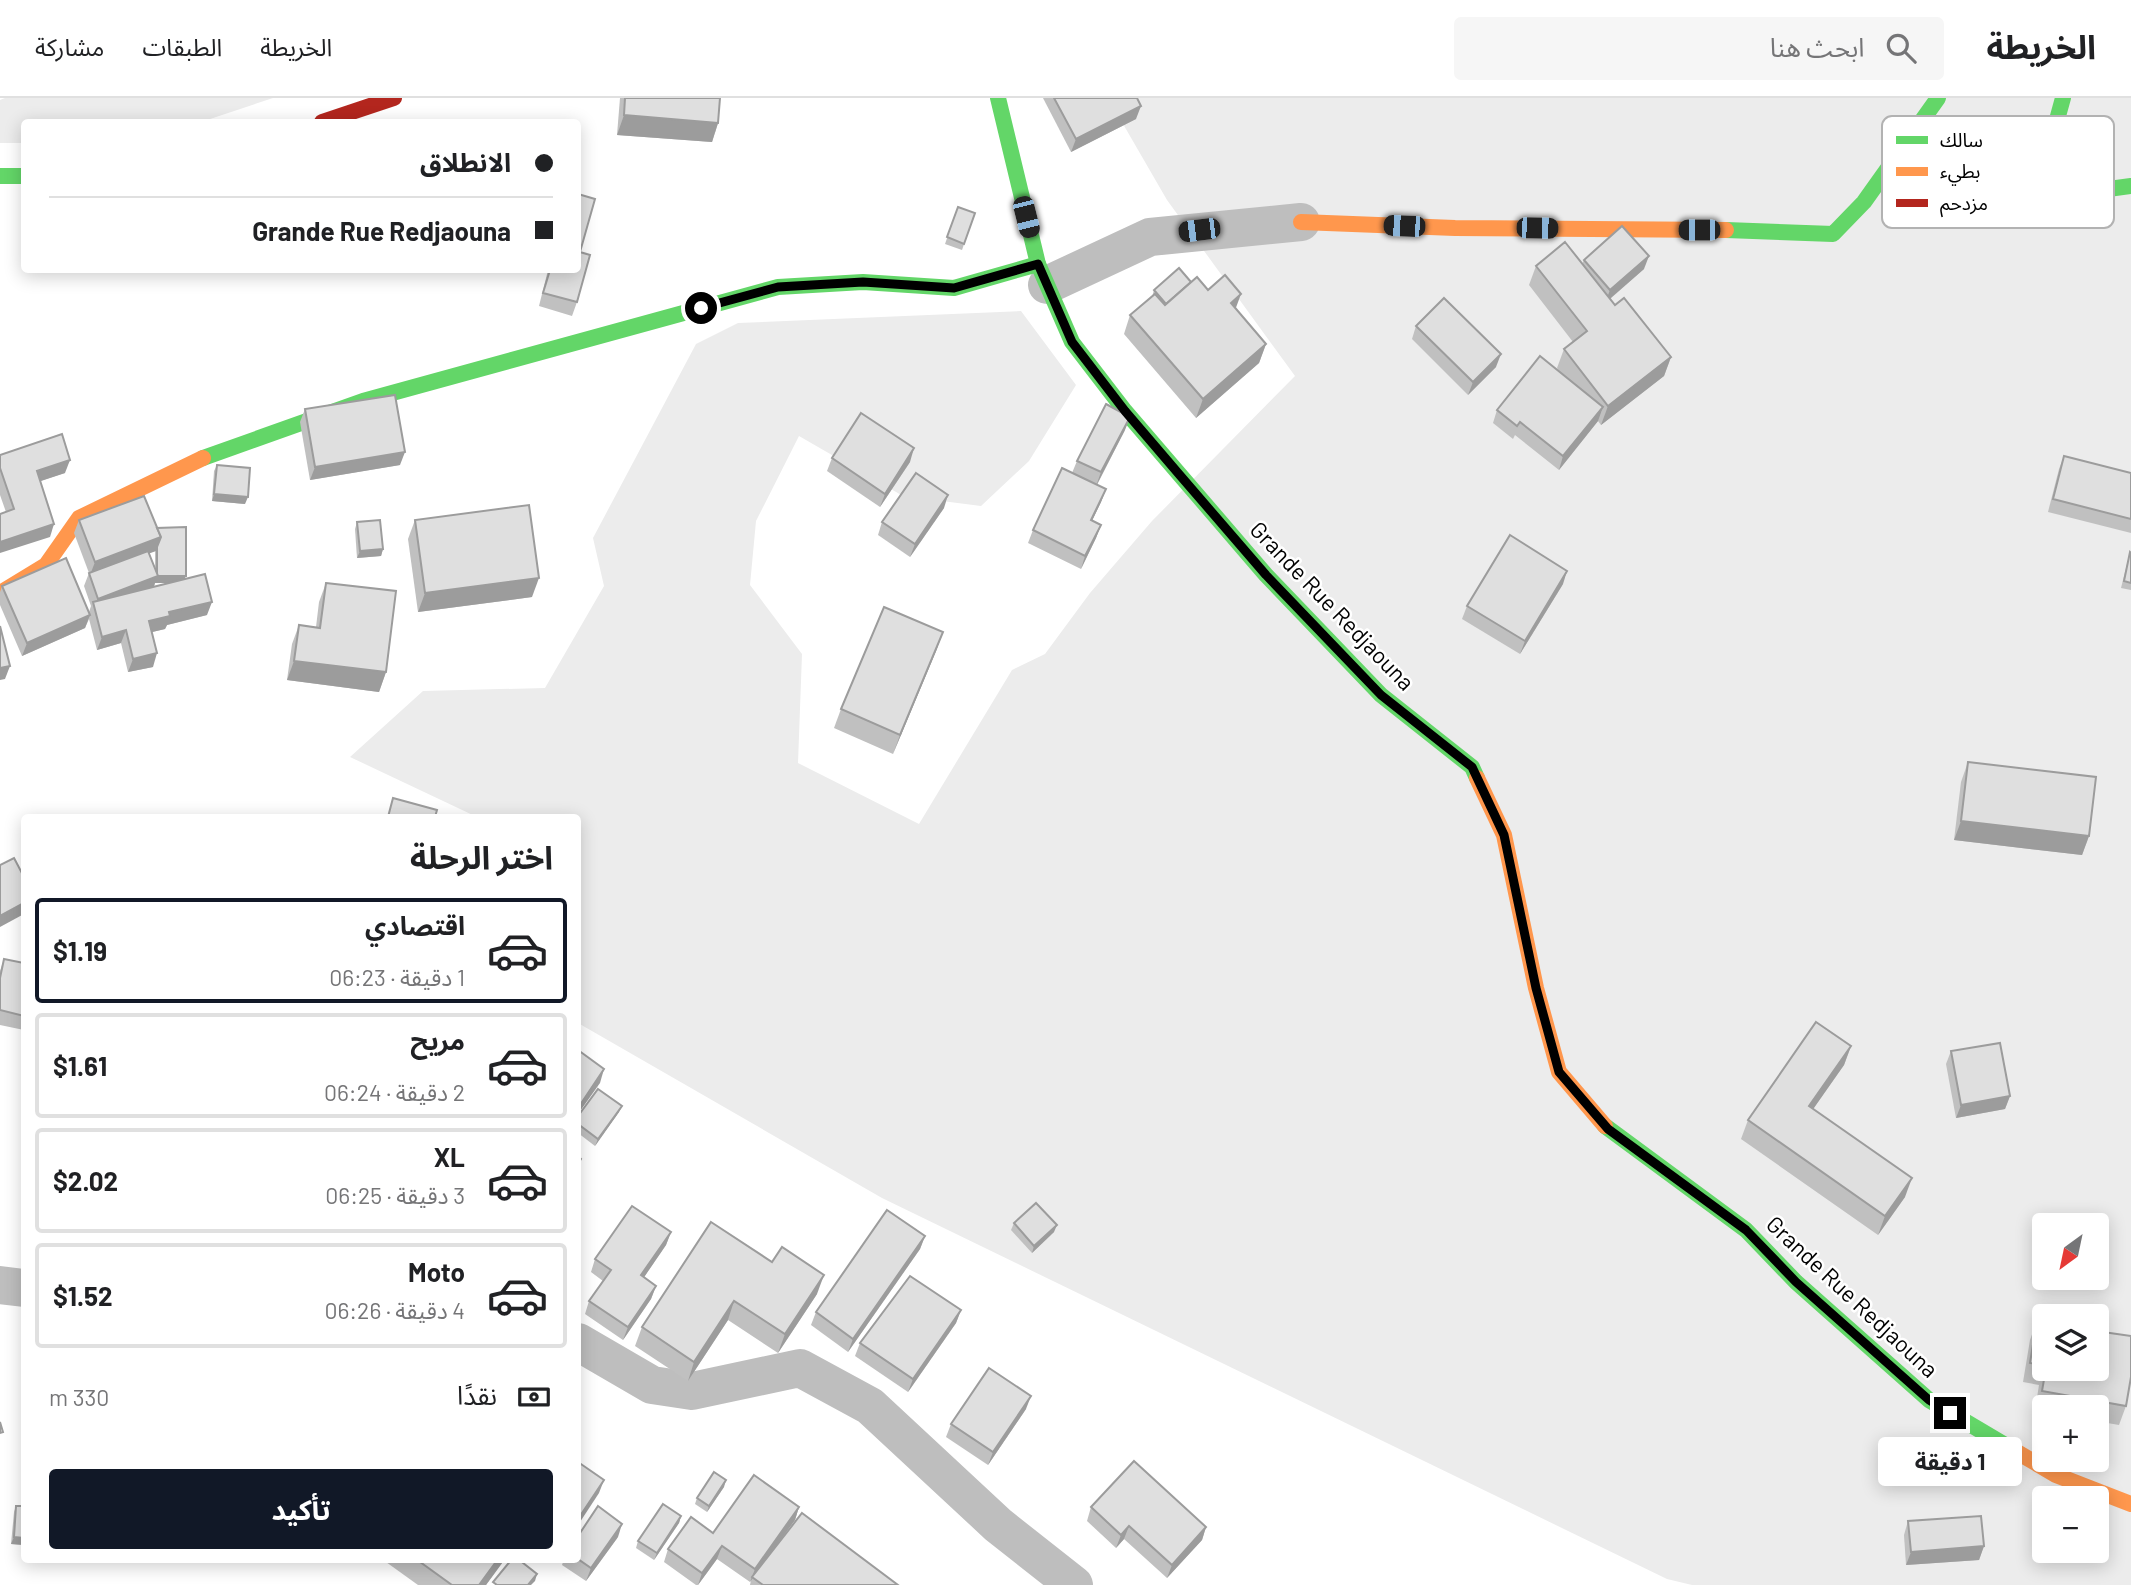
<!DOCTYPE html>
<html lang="ar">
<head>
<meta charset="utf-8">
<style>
	body { margin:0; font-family:Barlow,"Noto Sans Arabic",sans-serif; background:#f6f6f6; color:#202124; direction:rtl; height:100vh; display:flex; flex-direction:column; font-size:26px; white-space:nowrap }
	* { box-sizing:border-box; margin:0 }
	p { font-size:23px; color:#757577 }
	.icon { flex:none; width:38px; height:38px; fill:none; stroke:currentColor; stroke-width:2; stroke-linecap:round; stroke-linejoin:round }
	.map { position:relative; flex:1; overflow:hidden; direction:ltr }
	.details { position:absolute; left:21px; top:716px; width:560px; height:749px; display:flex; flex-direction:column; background:#fff; border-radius:7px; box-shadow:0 4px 18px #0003; direction:rtl }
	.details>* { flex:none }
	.banner { position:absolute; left:21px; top:21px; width:560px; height:154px; border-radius:7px; box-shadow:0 4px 18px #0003; direction:rtl; display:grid; align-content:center; height:154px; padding:0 28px; background:#fff }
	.needle { width:46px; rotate:213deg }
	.controls { position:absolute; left:2032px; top:1115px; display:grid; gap:14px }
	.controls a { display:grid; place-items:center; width:77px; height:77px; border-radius:7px; background:#fff; box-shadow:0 4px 18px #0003; font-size:35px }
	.end { position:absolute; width:32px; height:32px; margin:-16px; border:9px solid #000; background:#fff; box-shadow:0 0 0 4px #fff }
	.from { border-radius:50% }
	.bubble { position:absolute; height:49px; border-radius:7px; background:#fff; box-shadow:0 4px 18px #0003; font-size:23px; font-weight:700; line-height:49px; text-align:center; direction:rtl }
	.car { position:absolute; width:21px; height:42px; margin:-21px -10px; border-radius:9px; box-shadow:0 0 5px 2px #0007; background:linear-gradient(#222 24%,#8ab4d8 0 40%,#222 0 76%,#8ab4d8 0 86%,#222 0) }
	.banner b { display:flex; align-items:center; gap:24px; height:66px; font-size:26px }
	.banner b+b { border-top:2px solid #e0e0e0 }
	.banner i { width:18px; height:18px; background:#202124 }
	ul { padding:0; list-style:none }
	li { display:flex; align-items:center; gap:21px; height:105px; margin:0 14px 10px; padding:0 14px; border:4px solid #e0e0e0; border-radius:7px }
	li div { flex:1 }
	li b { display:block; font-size:26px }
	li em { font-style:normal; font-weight:700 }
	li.on { border-color:#111827 }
	li>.icon { width:63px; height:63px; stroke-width:1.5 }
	h2 { padding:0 28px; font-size:32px; line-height:84px }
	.pay { display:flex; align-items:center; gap:18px; height:77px; padding:0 28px; font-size:26px }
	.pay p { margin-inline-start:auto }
	.primary-button { display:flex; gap:14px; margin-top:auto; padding:14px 28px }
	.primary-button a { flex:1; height:80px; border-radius:7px; background:#111827; color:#fff; font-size:28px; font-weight:700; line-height:80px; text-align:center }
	header { display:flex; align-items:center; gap:42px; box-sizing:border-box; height:98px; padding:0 35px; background:#fff; border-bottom:2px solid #e0e0e0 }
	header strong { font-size:33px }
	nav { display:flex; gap:38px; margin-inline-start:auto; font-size:24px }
	.search { width:490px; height:63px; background:#f6f6f6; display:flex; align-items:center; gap:18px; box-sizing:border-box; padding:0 24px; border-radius:7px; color:#757577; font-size:26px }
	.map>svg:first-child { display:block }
</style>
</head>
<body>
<header>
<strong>الخريطة</strong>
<div class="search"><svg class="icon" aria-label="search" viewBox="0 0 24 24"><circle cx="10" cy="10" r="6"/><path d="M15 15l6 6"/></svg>ابحث هنا</div>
<nav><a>الخريطة</a><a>الطبقات</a><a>مشاركة</a></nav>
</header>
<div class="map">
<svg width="2131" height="1487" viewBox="0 0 2131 1487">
	<rect width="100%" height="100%" fill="#fff"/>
	<g fill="#ececec" fill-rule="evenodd">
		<polygon points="5,0 273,0 201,24 24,24 24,45 0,45 0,2"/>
		<path d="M1108,0H2131V1487H1692L1667,1481L882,1100L578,925V719H477L350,659L423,593L545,590L604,488L593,440L696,246L738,225L1021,213L1076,287L1029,363L981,408L903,398L799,338L756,423L750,487L802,556L798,665L919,726L1012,572L1045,556L1090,495L1152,423L1295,278L1167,102ZM2044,1127H2096V1180H2044ZM2044,1218H2096V1270H2044ZM2044,1309H2096V1362H2044ZM2044,1400H2096V1452H2044Z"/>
	</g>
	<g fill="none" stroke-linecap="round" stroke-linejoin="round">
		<g stroke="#bebebe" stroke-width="38">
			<polyline points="1047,187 1150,139 1301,124"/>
			<polyline points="0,1187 24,1190"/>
			<polyline points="578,1244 652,1287 692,1293 800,1270 870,1308 998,1427 1074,1487"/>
		</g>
		<g stroke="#63d668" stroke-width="16">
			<polyline points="998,0 1038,166 1072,244 1125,313 1266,477 1381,597 1472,669 1477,680"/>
			<polyline points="2063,0 2044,69 2072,96 2131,88"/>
			<polyline points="0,78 24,78"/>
			<polyline points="1726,132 1833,136 1864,104 1938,0"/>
			<polyline points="203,360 363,303 778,189 863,184 954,190 1038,166"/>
			<polyline points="1605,1028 1746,1132 1796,1184 1929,1302 2010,1350"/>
		</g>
		<g stroke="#ff974d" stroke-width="16">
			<polyline points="1301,124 1455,130 1726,132"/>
			<polyline points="0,495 46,467 79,420 203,360"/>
			<polyline points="1477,680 1504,737 1536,890 1559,974 1605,1028"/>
			<polyline points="2010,1350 2056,1377 2131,1406"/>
		</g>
		<polyline stroke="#b3261e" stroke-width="16" points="322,24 394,0"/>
	</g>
	<g fill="#c0c0c0" fill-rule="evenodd">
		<polygon points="620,0 720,0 718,25 712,44 617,37"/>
		<polygon points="1043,0 1137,0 1136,21 1071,54"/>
		<polygon points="958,109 975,115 962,152 945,146"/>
		<polygon points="580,154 577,204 572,218 539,208 548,172 578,172"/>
		<polygon points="1584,162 1644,171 1610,201 1615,207 1671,259 1664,278 1601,327 1598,323 1559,372 1515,337 1513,341 1493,325 1497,312 1559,273 1557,270 1564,251 1573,244 1529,187 1536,168 1582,166"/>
		<polygon points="1191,184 1208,192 1266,246 1259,265 1196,320 1124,236 1130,217 1152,199 1154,192"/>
		<polygon points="1416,228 1496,269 1468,297 1412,241"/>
		<polygon points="305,311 400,367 310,382 300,324"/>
		<polygon points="1125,332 1097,387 1106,391 1101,404 1092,423 1101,427 1096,440 1081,471 1028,445 1033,432 1072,375 1077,363"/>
		<polygon points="0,357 65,375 40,383 50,439 6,414 0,397"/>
		<polygon points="2064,358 2131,375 2131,435 2048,414 2059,371"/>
		<polygon points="832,360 910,364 880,409 827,373"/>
		<polygon points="217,367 245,406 212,403 214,373"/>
		<polygon points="944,410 910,459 878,437 882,424"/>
		<path d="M79,422L157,430L184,481L207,517L167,527L165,531L152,534L153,569L128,574L121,545L97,552L89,521L85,530L22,558L0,507V494L2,488L89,514L91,508L84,488L89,475L74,435ZM155,453V470L149,455ZM155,485H170L154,489Z"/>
		<polygon points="415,422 532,499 418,514 408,441"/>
		<polygon points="357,424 383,451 381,458 357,460 355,431"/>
		<polygon points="2130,454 2131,455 2131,492 2121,490"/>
		<polygon points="326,485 386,574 379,594 287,582 292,546 299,527 316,529 319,504"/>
		<polygon points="1563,486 1520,556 1462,521 1467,508"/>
		<polygon points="943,534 936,553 893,656 834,630 841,611"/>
		<polygon points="1968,664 2089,738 2082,757 1954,742 1961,684"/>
		<polygon points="4,861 24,865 24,932 0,927 0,873"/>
		<polygon points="1851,948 1844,967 1813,1011 1905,1099 1878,1137 1741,1041 1748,1022"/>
		<polygon points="1951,953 2010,998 2005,1011 1956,1020 1946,966"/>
		<polygon points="619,1014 595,1048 578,1035 578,1018"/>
		<polygon points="711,1124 817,1196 778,1255 728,1222 688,1283 635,1248 642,1229"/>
		<polygon points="1014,1125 1054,1134 1032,1155 1011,1132"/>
		<polygon points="671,1134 666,1147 644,1179 656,1188 651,1201 623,1242 585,1216 589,1203 603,1183 591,1174 595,1161"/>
		<polygon points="925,1138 920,1151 848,1254 811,1227 816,1214"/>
		<polygon points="961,1212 956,1225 908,1294 855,1258 860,1245"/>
		<polygon points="2037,1222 2044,1223 2044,1270 2096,1270 2126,1308 2119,1327 2096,1323 2096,1309 2044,1309 2044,1314 2035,1312 2039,1287 2023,1284 2030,1242"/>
		<polygon points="1026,1311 988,1367 946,1339 951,1326"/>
		<polygon points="724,1389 707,1414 695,1406 697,1400"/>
		<polygon points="16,1408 24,1447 11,1446 14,1414"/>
		<polygon points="799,1409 795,1422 767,1460 898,1487 750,1487 751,1482 750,1484 717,1461 698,1487 696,1487 664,1464 668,1451 713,1435"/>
		<polygon points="1091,1409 1206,1429 1202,1442 1167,1480 1124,1441 1116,1450 1087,1423"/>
		<polygon points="681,1418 679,1425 654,1462 636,1450 638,1443"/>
		<polygon points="1908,1423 1984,1448 1979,1462 1906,1467 1904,1437"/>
		<polygon points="618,1439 586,1483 562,1467 564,1461 578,1461"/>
		<polygon points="387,1461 505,1461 486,1487 418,1487 386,1464"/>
	</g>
	<g fill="#9c9c9c">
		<polygon points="1141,8 1136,21 1071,54 1076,41"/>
		<polygon points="624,17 718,25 712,44 617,37"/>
		<polygon points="1649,158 1644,171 1605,205 1610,192"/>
		<polygon points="1241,196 1234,215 1231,205"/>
		<polygon points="1266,246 1259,265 1196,320 1203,301"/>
		<polygon points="1501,256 1496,269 1468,297 1473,284"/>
		<polygon points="1671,259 1664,278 1601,327 1608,308"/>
		<polygon points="1603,309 1598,323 1559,372 1563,358"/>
		<polygon points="1130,319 1125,332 1096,388 1101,374"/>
		<polygon points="914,350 910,364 880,409 885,396"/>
		<polygon points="405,354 400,367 310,382 315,369"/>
		<polygon points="70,362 65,375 32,386 37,373"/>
		<polygon points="1106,391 1101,404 1086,435 1091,422"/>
		<polygon points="214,396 248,399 245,406 212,403"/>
		<polygon points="948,397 944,410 910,459 915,446"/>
		<polygon points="54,426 50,439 0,455 0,444"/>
		<polygon points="1101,427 1096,440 1081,471 1085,458"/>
		<polygon points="161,439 156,453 90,477 95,464"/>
		<polygon points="383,451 381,458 357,460 360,453"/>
		<polygon points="1567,473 1563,486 1520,556 1525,543"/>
		<polygon points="157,478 186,478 183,485 155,485 153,491 95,511 98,501"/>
		<polygon points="539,480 532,499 418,514 425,495"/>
		<polygon points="212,504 207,517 167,527 165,531 144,536 149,523 169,514"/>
		<polygon points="90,517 85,530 22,558 27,545"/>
		<polygon points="126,532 121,545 97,552 102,539"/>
		<polygon points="943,534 936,553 893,656 900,637"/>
		<polygon points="157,555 153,569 128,574 133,561"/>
		<polygon points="294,563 386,574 379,594 287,582"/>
		<polygon points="10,568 5,581 0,582 0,570"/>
		<polygon points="1961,723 2089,738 2082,757 1954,742"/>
		<polygon points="24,805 24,816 0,829 0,818"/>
		<polygon points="1851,948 1844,967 1802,1027 1809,1008"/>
		<polygon points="604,971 600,985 578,1016 578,1010"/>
		<polygon points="2010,998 2005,1011 1956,1020 1961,1007"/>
		<polygon points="622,1008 619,1014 595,1048 598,1041"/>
		<polygon points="1912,1080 1905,1099 1878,1137 1885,1118"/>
		<polygon points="1057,1127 1054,1134 1032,1155 1034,1148"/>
		<polygon points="671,1134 666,1147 636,1191 641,1177"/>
		<polygon points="925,1138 920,1151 848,1254 853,1241"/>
		<polygon points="824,1177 817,1196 778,1255 785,1236"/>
		<polygon points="656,1188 651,1201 623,1242 628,1229"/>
		<polygon points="734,1203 728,1222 688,1283 694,1264"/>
		<polygon points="961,1212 956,1225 908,1294 913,1281"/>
		<polygon points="1031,1298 1026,1311 988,1367 993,1354"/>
		<polygon points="604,1382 599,1395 578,1427 578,1421"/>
		<polygon points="726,1382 724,1389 707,1414 709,1408"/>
		<polygon points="799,1409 795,1422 750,1484 755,1471"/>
		<polygon points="681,1418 679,1425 654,1462 657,1455"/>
		<polygon points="622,1426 618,1439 586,1483 591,1470"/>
		<polygon points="1129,1428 1124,1441 1116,1450 1121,1437"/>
		<polygon points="1206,1429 1202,1442 1167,1480 1172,1467"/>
		<polygon points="14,1439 24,1440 24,1447 11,1446"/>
		<polygon points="722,1448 717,1461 698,1487 702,1475"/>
		<polygon points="1984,1448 1979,1462 1906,1467 1911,1454"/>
		<polygon points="498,1461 505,1461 486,1487 479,1487"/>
		<polygon points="537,1476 535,1483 531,1487 528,1487"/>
	</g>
	<g fill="#dfdfdf" stroke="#9c9c9c" stroke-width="2">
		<polygon points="625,0 720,0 718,25 624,17"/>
		<polygon points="1054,0 1137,0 1141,8 1076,41"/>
		<polygon points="578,96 595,101 580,154 590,157 577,204 543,195 550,172 578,172"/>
		<polygon points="958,109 975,115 964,146 947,139"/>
		<polygon points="1622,128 1649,158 1610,192 1584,162"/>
		<polygon points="1565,144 1615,207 1624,200 1671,259 1608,308 1564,251 1587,233 1536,168"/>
		<polygon points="1179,170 1191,184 1166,206 1154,192"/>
		<polygon points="1225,177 1241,196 1231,205 1266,246 1203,301 1130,217 1155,196 1165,207 1197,179 1208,192"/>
		<polygon points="1444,200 1501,256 1473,284 1416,228"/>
		<polygon points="1540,258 1603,309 1563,358 1520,324 1517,328 1497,312"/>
		<polygon points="395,297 405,354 315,369 305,311"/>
		<polygon points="1106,306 1130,319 1101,374 1077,363"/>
		<polygon points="861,315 914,350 885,396 832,360"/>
		<polygon points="62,336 70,362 37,373 54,426 0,444 0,416 14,411 0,370 0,357"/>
		<polygon points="2064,358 2131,375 2131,421 2053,401"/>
		<polygon points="217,367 250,370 248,399 214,396"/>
		<polygon points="1062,370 1106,391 1091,422 1101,427 1085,458 1033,432"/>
		<polygon points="916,375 948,397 915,446 882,424"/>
		<polygon points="144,398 161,439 95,464 79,422"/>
		<polygon points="529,407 539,480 425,495 415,422"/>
		<polygon points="380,422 383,451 360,453 357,424"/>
		<polygon points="186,429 186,478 157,478 157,449 161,439 157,430"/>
		<polygon points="1510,437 1567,473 1525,543 1467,508"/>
		<polygon points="148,453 158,478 98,501 89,475"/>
		<polygon points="2130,454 2131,455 2131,485 2124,483"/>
		<polygon points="66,460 90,517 27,545 2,488"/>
		<polygon points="205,476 212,504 169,514 170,518 149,523 157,555 133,561 126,532 102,539 93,504"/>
		<polygon points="326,485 396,493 386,574 294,563 299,527 320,530"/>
		<polygon points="884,509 943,534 900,637 841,611"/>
		<polygon points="0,528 10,568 0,570"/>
		<polygon points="1968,664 2096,679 2089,738 1961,723"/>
		<polygon points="393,700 437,712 435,719 388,719"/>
		<polygon points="14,760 24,779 24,805 0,818 0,767"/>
		<polygon points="4,861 24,865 24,918 0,912 0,880"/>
		<polygon points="1816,924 1851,948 1809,1008 1912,1080 1885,1118 1748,1022"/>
		<polygon points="2000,945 2010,998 1961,1007 1951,953"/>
		<polygon points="578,952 604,971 578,1010"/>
		<polygon points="598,991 622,1008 598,1041 578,1026 578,1018"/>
		<polygon points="578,1058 581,1061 578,1066"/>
		<polygon points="1036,1105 1057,1127 1034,1148 1014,1125"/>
		<polygon points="632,1108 671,1134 641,1177 656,1188 628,1229 589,1203 611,1172 595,1161"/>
		<polygon points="887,1112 925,1138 853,1241 816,1214"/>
		<polygon points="711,1124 772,1164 782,1149 824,1177 785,1236 734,1203 694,1264 642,1229"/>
		<polygon points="910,1178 961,1212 913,1281 860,1245"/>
		<polygon points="2037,1222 2044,1223 2044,1267 2030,1265"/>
		<polygon points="2096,1233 2131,1238 2131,1279 2126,1308 2042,1293 2046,1270 2096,1270"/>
		<polygon points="989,1270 1031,1298 993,1354 951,1326"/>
		<polygon points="0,1324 3,1334 0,1335"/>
		<polygon points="1134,1363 1206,1429 1172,1467 1129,1428 1121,1437 1091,1409"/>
		<polygon points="578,1364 604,1382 578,1421"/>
		<polygon points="714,1374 726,1382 709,1408 697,1400"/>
		<polygon points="754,1377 799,1409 755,1471 722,1448 702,1475 668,1451 691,1419 713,1435"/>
		<polygon points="663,1406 681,1418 657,1455 638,1443"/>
		<polygon points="16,1408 24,1408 24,1440 14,1439"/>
		<polygon points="598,1408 622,1426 591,1470 578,1461 578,1438"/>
		<polygon points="802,1415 898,1487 763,1487 752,1479"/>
		<polygon points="1981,1418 1984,1448 1911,1454 1908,1423"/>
		<polygon points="416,1461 498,1461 479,1487 452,1487"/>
		<polygon points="512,1461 518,1461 537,1476 528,1487 497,1487 493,1484"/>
	</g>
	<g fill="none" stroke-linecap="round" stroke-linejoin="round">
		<polyline stroke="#000" stroke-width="9" points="701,210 778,189 863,184 954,190 1038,166 1072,244 1125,313 1178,375 1266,477 1381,597 1472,669 1504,737 1536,890 1559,974 1608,1031 1746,1132 1796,1184 1929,1302 1950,1315"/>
	</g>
	<g text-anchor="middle" stroke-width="5" stroke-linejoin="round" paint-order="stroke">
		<g font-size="23" fill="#000" stroke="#fff">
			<text transform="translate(1332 508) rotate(46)" y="8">Grande Rue Redjaouna</text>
			<text transform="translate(1852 1199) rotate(43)" y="8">Grande Rue Redjaouna</text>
		</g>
	</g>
	<rect x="1882" y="18" width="232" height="112" rx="10" fill="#fff" stroke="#b2b2b2" stroke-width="2"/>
	<rect x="1896" y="38" width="32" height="8" fill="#63d668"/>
	<rect x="1896" y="69" width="32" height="9" fill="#ff974d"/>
	<rect x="1896" y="101" width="32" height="8" fill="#b3261e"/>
	<g font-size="19" fill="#000">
		<text x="1940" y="49">سالك</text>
		<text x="1940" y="80">بطيء</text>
		<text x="1940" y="112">مزدحم</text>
	</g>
</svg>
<div class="controls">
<a><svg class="needle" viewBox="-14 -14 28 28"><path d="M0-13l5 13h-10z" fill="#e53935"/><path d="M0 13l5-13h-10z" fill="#757577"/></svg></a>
<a><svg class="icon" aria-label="layers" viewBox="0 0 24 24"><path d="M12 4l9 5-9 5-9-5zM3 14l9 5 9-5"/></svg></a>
<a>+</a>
<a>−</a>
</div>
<i class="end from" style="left:701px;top:210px"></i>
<i class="end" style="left:1950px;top:1315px"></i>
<div class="bubble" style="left:1878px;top:1339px;width:144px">1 دقيقة</div>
<i class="car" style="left:1026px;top:119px;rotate:166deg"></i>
<i class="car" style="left:1404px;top:128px;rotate:272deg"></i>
<i class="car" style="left:1537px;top:130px;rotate:91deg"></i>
<i class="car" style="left:1199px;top:132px;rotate:263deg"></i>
<i class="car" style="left:1699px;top:132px;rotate:270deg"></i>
<div class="banner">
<b><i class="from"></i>الانطلاق</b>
<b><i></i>Grande Rue Redjaouna</b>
</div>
<section class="details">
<h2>اختر الرحلة</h2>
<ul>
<li class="on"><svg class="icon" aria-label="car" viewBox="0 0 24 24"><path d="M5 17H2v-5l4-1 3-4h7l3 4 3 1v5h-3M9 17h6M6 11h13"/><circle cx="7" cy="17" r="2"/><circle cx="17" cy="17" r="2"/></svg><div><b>اقتصادي</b><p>1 دقيقة · 06:23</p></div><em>$1.19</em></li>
<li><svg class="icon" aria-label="car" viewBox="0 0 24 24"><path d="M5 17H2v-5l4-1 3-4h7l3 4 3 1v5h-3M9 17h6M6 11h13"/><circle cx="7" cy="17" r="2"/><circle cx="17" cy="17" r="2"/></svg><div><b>مريح</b><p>2 دقيقة · 06:24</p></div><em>$1.61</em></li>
<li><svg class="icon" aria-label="car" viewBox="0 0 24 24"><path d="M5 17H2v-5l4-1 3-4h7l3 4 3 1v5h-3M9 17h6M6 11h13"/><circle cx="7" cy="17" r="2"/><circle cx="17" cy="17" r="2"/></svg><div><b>XL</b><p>3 دقيقة · 06:25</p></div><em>$2.02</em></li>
<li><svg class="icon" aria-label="car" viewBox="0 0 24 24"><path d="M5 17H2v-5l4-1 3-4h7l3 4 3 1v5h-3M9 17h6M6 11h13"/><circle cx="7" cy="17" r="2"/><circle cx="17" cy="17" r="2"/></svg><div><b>Moto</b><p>4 دقيقة · 06:26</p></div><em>$1.52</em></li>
</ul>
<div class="pay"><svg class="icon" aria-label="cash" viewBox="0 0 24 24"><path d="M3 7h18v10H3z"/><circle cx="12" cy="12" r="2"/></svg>نقدًا<p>330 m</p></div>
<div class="primary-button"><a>تأكيد</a></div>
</section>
</div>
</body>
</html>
